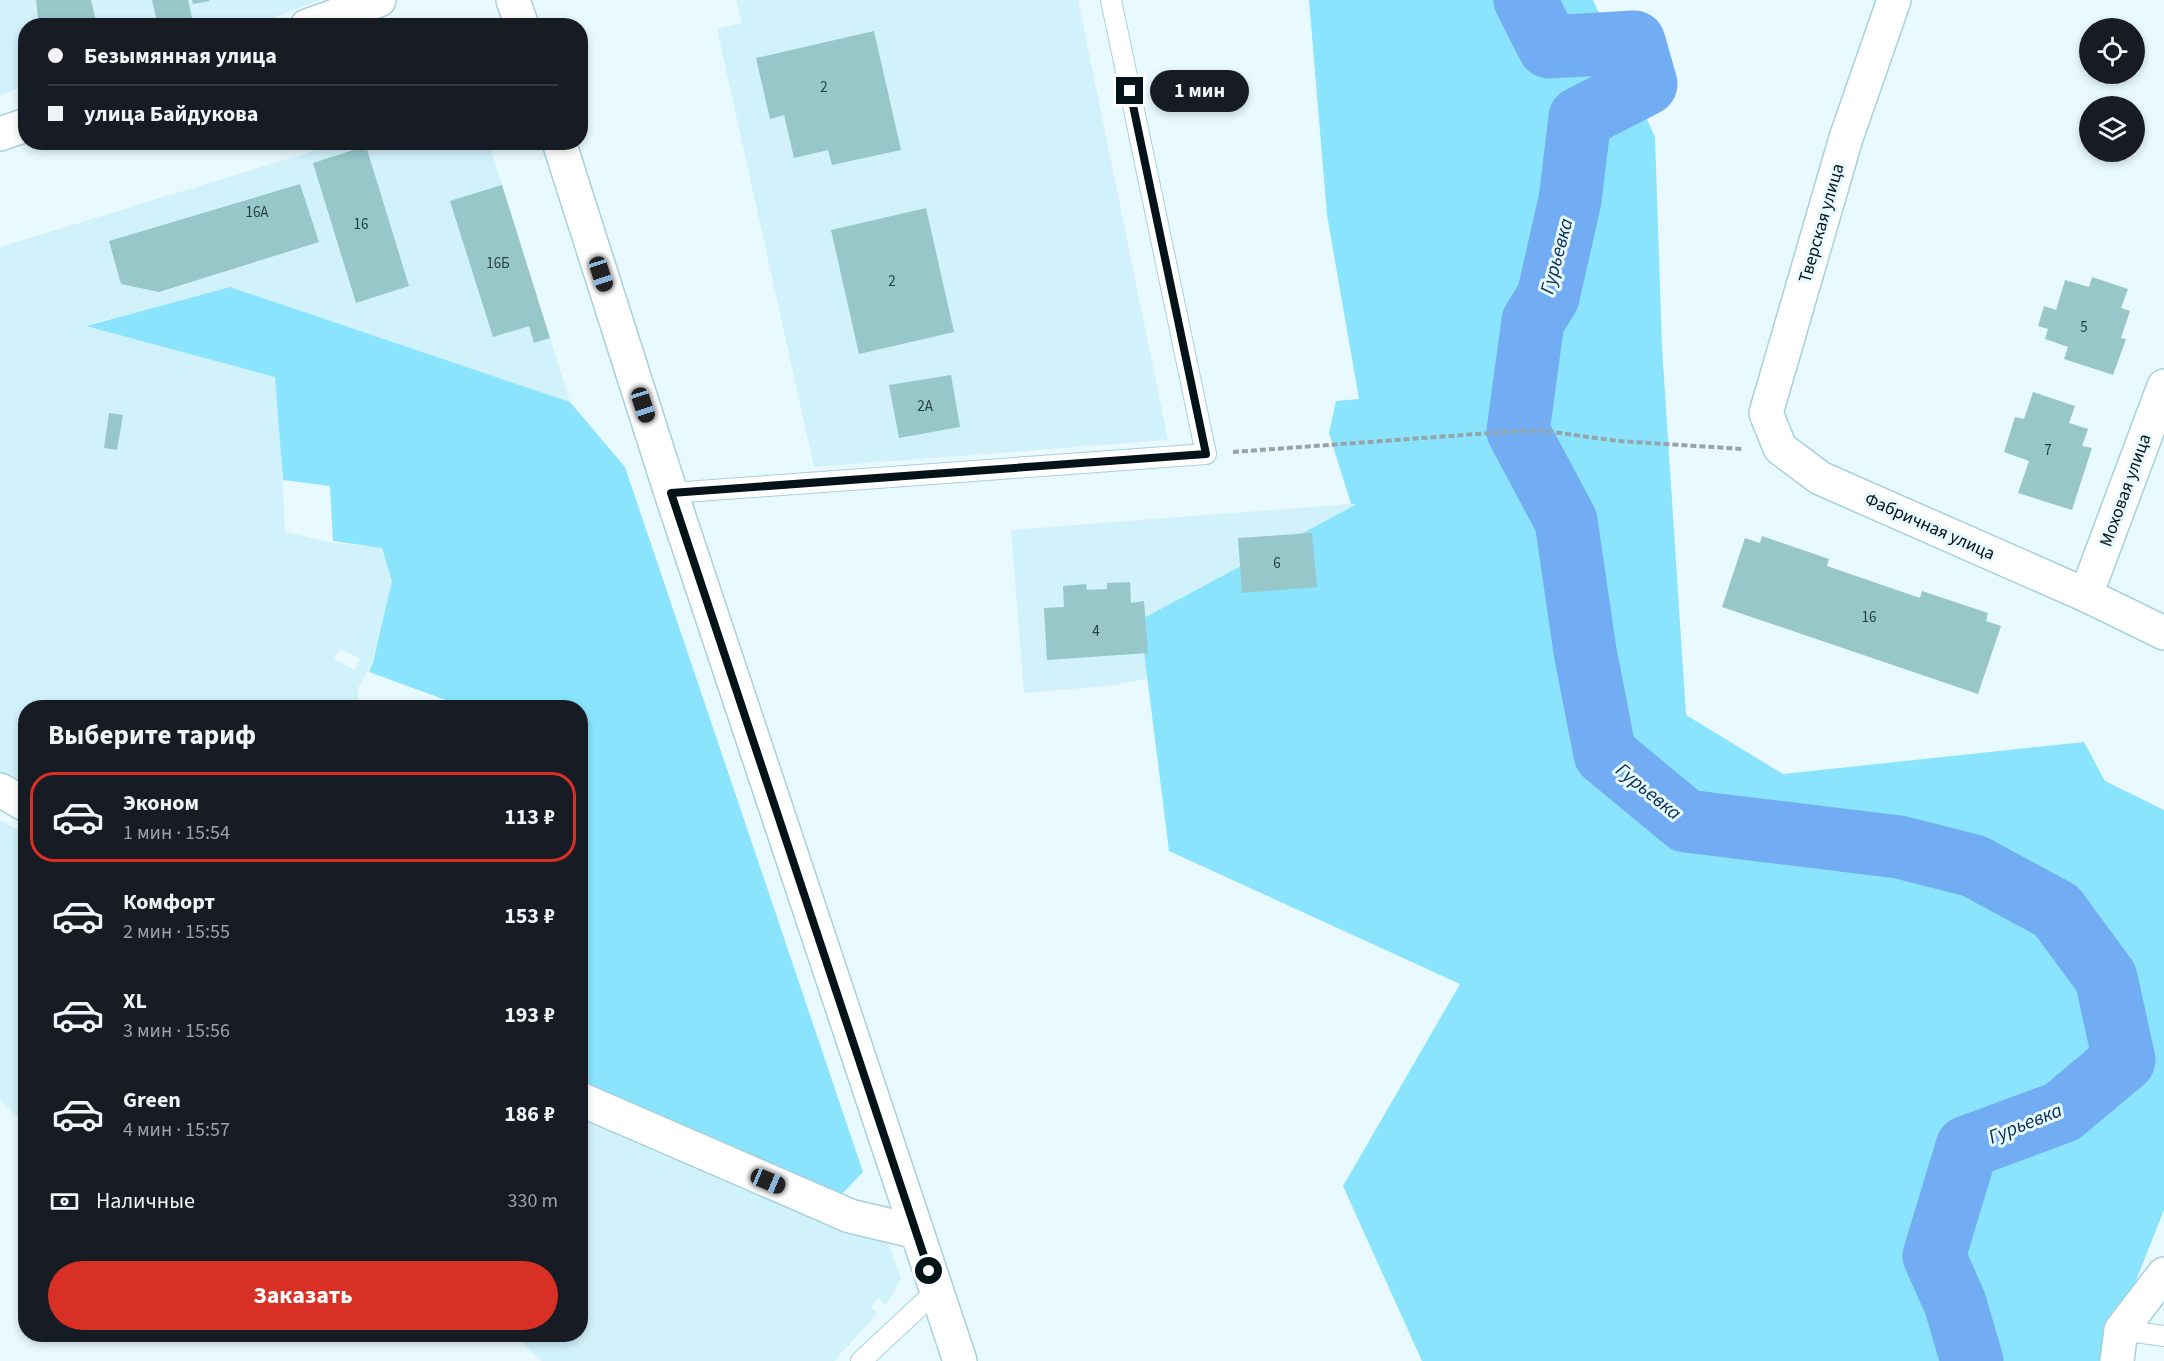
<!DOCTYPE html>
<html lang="ru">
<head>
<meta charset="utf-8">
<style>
	body { margin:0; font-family:"Source Sans 3",sans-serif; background:#20242c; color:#f1f3f6; height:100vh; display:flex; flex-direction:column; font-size:22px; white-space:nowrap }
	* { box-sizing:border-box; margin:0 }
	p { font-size:20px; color:#9ea1a6 }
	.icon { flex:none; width:33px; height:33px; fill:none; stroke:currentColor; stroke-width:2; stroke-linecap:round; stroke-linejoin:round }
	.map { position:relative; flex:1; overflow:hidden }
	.side { position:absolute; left:18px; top:700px; width:570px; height:642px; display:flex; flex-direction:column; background:#171b24; border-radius:24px; box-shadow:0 3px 9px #0003 }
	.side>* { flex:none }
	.banner { position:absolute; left:18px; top:18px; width:570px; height:132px; border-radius:24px; box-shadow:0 3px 9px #0003; display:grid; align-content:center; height:132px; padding:0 30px; background:#171b24 }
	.fabs { position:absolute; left:2079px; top:18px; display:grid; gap:12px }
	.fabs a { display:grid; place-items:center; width:66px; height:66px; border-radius:50%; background:#171b24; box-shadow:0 3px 9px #0003; font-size:30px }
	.end { position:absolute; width:27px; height:27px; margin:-14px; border:8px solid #031318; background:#fff; box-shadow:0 0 0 3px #fff }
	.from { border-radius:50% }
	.bubble { position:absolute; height:42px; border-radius:21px; background:#171b24; box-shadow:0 3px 9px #0003; font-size:20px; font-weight:700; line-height:42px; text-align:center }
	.car { position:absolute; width:18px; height:36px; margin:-18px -9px; border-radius:8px; box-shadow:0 0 4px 2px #0007; background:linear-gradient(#222 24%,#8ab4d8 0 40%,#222 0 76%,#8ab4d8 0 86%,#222 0) }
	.banner b { display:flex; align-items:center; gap:21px; height:57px; font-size:22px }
	.banner b+b { border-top:2px solid #363941 }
	.banner i { width:15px; height:15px; background:#f1f3f6 }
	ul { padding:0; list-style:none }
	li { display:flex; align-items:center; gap:18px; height:90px; margin:0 12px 9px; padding:0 18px; border:3px solid transparent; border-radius:24px }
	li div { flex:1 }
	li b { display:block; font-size:22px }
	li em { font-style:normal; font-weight:700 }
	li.current { border-color:#d93025 }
	li>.icon { width:54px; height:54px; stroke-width:1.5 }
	h2 { padding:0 30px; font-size:27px; line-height:72px }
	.pay { display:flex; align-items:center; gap:15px; height:66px; padding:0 30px; font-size:22px }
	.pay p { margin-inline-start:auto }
	.action { display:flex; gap:12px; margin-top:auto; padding:12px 30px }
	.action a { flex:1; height:69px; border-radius:36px; background:#d93025; color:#fff; font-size:24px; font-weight:700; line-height:69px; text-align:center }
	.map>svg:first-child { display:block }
</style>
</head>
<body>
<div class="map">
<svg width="2164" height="1361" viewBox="0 0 2164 1361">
	<rect width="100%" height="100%" fill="#e8faff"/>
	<g fill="#d1f1fb" fill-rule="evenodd">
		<polygon points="0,0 319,0 255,25 26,26 25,85 0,96"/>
		<polygon points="736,0 1078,0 1168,440 814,467 717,29 742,23"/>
		<path d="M340,143H489L570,402L230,287L87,325L277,375L285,532L334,543L381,547L393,581L372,663L358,688L357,708H26L25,805L0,790V247ZM339,649L360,658L355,670L334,659Z"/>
		<polygon points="1378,502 1246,658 1110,686 1024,693 1011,530"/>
		<polygon points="0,820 25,834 25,1124 0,1100"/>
		<polygon points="581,1106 887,1239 901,1279 886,1305 878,1298 871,1307 877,1314 834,1361 542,1361 515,1335 580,1335"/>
	</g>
	<g fill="#8ae4fd">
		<polygon points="1309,0 1593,0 1655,137 1662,347 1686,715 1783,774 2084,742 2105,781 2164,810 2164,1210 2104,1361 1422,1361 1343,1186 1460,984 1169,851 1140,620 1357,504 1351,504 1329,433 1336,401 1359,399 1327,215"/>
		<polygon points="230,287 570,402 625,467 863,1172 840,1196 581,1089 580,708 468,708 369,672 373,662 392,581 382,548 333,541 330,486 283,480 275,377 86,326"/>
	</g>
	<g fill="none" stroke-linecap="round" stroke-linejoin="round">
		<polyline stroke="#72adf3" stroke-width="63" points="1525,0 1549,47 1634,42 1646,84 1580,118 1570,200 1548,297 1533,321 1518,431 1566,521 1585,651 1605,754 1686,821 1899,847 1974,866 2057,911 2106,978 2124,1060 2062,1112 1967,1147 1934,1256 1955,1303 1972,1361"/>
	</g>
	<g fill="#97c7c9">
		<polygon points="36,0 91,0 97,26 39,26"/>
		<polygon points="152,0 188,0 193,22 198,21 200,26 158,26"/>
		<polygon points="192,0 209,0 209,1 193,4"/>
		<polygon points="874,31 901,150 832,165 828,150 794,158 784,115 770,119 756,58"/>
		<polygon points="366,146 409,286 356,303 313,163"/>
		<polygon points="300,184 319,242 159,292 121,284 109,241"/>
		<polygon points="502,185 550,338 534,343 529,326 493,337 450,201"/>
		<polygon points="926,208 954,332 859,354 831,230"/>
		<polygon points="2092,277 2128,289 2121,308 2130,311 2121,338 2126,339 2113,375 2064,359 2068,347 2045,339 2048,329 2038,326 2044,306 2056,310 2065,280 2089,287"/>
		<polygon points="951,375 960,427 899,438 889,385"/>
		<polygon points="2033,392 2075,406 2069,423 2088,429 2082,446 2092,448 2072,510 2018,493 2029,461 2004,452 2015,417 2024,419"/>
		<polygon points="109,413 123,415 117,450 104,448"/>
		<polygon points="1312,533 1317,587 1242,593 1238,538"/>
		<polygon points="1762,536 1829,559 1827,566 1920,598 1922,591 1988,613 1986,621 2001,626 1978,694 1722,607 1745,538 1760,543"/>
		<polygon points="1130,582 1131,603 1144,601 1148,653 1047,660 1044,608 1064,607 1063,586 1086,584 1087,590 1107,589 1107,583"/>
	</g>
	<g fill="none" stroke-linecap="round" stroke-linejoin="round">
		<g stroke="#a5d1de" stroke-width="22">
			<g id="lane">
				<polyline points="671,493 1206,454 1111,0"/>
				<polyline points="2121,1330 2164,1336"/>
				<polyline points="861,1361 936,1291"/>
			</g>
		</g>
		<g stroke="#a5d1de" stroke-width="36">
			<g id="street">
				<polyline points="1894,0 1846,138 1766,413 1780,448 1820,478 2086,595 2164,633"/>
				<polyline points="307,26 379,0"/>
				<polyline points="0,134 26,125"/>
				<polyline points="2086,595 2164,386"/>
				<polyline points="0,790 26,805"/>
				<polyline points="580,1099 850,1216 917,1232"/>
				<polyline points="2117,1361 2121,1330 2164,1274"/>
			</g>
		</g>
		<g stroke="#a5d1de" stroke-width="36">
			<g id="secondary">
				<polyline points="513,0 522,26"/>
				<polyline points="559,142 671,493 960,1361"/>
			</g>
		</g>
		<polyline stroke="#94a5aa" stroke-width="4" stroke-dasharray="6 3" stroke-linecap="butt" points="1233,452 1518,431 1545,431 1618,441 1743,449"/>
		<use href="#lane" stroke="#fff" stroke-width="20"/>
		<use href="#street" stroke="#fff" stroke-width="33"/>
		<use href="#secondary" stroke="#fff" stroke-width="33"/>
	</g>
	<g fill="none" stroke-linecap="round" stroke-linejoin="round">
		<polyline stroke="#031318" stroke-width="8" points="929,1271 671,493 1206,454 1130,91"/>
	</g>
	<g text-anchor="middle" stroke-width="6" stroke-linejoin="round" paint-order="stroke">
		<g font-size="15" fill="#284044">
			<text x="824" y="92">2</text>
			<text x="257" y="217">16А</text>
			<text x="361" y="229">16</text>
			<text x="498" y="268">16Б</text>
			<text x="892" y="286">2</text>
			<text x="2084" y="332">5</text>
			<text x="925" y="411">2А</text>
			<text x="2048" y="455">7</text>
			<text x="1277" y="568">6</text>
			<text x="1869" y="622">16</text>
			<text x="1096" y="636">4</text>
		</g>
		<g font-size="18" fill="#031318" stroke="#e8faff">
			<text transform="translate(1821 223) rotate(-74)" y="6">Тверская улица</text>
			<text transform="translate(2125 490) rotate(-70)" y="6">Моховая улица</text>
			<text transform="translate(1930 526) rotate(24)" y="6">Фабричная улица</text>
		</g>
		<g font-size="20" font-style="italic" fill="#012a56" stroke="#e8faff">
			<text transform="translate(1556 256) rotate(-75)" y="7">Гурьевка</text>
			<text transform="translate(1649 791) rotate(39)" y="7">Гурьевка</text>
			<text transform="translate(2025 1123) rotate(-22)" y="7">Гурьевка</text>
		</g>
	</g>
</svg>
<div class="fabs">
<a><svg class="icon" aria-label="locate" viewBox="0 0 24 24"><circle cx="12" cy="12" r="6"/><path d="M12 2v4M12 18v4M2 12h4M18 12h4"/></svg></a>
<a><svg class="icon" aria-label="layers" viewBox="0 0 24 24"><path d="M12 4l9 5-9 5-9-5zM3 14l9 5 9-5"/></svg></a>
</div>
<i class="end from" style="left:929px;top:1271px"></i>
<i class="end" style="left:1130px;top:91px"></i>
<div class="bubble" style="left:1150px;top:70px;width:99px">1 мин</div>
<i class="car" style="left:601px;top:274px;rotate:162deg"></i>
<i class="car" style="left:643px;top:405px;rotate:162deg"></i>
<i class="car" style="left:768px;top:1181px;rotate:113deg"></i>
<div class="banner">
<b><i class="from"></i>Безымянная улица</b>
<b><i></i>улица Байдукова</b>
</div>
<section class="side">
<h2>Выберите тариф</h2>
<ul>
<li class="current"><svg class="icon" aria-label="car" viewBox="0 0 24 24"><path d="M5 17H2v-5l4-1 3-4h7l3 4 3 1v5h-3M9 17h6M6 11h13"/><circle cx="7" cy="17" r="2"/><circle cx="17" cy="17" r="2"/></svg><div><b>Эконом</b><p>1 мин · 15:54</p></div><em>113 ₽</em></li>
<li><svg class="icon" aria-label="car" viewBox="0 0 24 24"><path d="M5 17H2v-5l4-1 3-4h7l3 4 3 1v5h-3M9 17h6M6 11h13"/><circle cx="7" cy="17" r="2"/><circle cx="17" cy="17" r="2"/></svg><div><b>Комфорт</b><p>2 мин · 15:55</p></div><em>153 ₽</em></li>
<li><svg class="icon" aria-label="car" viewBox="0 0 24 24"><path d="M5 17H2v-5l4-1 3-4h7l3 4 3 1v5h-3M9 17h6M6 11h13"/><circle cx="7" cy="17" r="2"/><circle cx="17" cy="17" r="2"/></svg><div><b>XL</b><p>3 мин · 15:56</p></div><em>193 ₽</em></li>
<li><svg class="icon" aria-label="car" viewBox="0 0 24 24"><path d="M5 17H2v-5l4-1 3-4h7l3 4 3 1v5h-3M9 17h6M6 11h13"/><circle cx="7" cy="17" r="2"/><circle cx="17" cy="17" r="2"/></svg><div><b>Green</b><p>4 мин · 15:57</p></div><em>186 ₽</em></li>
</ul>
<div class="pay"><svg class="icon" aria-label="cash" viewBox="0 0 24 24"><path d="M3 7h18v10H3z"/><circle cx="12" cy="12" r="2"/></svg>Наличные<p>330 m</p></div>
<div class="action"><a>Заказать</a></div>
</section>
</div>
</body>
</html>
